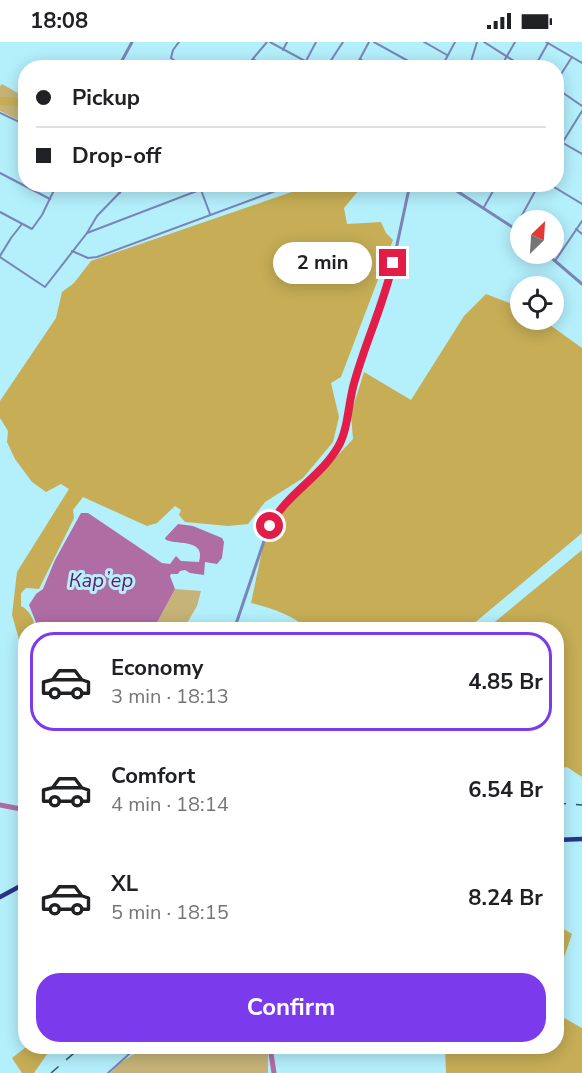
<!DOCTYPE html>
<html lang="en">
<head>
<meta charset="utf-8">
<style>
	body { margin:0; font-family:"Nunito Sans",sans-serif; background:#f2f2f2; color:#202124; height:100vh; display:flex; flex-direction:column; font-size:22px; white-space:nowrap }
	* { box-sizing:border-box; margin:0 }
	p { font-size:20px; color:#757577 }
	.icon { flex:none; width:33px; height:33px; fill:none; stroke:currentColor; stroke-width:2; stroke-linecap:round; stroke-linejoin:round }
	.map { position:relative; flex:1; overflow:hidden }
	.details { position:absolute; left:18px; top:580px; width:546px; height:432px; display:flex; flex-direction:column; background:#fff; border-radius:24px; box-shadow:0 3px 15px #0003 }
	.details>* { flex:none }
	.hud { position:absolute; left:18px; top:18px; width:546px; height:132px; border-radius:24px; box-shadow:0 3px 15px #0003; display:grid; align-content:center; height:132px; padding:0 18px; background:#fff }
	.needle { width:39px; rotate:25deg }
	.tools { position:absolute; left:510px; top:168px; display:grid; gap:12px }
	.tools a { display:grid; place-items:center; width:54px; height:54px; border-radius:50%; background:#fff; box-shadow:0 3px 15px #0003; font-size:30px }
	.end { position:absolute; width:27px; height:27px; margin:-14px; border:8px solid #e11d48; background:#fff; box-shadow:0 0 0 3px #fff }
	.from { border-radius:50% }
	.bubble { position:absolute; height:42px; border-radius:21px; background:#fff; box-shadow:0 3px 15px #0003; font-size:20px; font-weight:700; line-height:42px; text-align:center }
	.hud b { display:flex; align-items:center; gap:21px; height:57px; font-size:22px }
	.hud b+b { border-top:2px solid #e0e0e0 }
	.hud i { width:15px; height:15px; background:#202124 }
	ul { padding:10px 0 0; list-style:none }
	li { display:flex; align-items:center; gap:18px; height:99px; margin:0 12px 9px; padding:0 6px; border:3px solid transparent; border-radius:24px }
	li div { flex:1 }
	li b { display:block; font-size:22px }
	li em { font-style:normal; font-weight:700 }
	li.selected { border-color:#7c3aed }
	li>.icon { width:54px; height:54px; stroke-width:1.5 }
	.cta { display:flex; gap:12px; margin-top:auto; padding:12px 18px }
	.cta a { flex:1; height:69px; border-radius:24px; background:#7c3aed; color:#fff; font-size:24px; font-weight:700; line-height:69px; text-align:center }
	.status { display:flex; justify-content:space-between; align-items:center; height:42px; padding:0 30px; background:#fff; direction:ltr }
	.status svg { height:16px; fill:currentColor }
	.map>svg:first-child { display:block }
</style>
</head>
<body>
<div class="status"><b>18:08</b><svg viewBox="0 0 49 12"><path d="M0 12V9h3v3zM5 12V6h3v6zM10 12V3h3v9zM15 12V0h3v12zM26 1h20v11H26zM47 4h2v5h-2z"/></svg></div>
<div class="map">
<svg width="582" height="1031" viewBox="0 0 582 1031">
	<rect width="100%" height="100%" fill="#b4effc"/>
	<g fill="#c5b378">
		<polygon points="2,42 25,55 25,81 0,69 0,44"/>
		<polygon points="175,547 201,549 197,564 183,588 153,588"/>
		<polygon points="145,1005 265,1005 268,1012 268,1031 110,1031 120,1021"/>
	</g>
	<g fill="#c6ad56">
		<polygon points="0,55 25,56 25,65 0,63"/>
		<path d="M312,143H351L359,148L344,166L347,182L381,180L386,191L393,198L341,335L331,341L339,375L333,400L303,436L265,460L248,482L228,484L185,480L179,473L181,468L175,464L157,481L147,484L83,455L73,468L74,476L39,547L26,546L21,551V564C29,568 36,579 34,588H26L25,602L20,601L12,573L17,530L69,447L61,442L46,450L32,440L15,417L7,400L8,389L0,376V359L56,276L62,250L74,241L91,219Z"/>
		<path d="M486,252L520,265V278H543L582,306V491L466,588H309C293,573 272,566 251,561L263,504L287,459L327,425L353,397L351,372L364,330L411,358L464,274Z"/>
		<polygon points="582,508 582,735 567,725 557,727 556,588 485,588"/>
		<polygon points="557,883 572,892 557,936"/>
		<polygon points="557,972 582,986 582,1031 446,1031 445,1005 556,1005"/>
		<polygon points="26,1005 52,1005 34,1031 22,1031 12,1016"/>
	</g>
	<path fill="#af6da4" d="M81,471H88L162,521L170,522L176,514L181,519L199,520C206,497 179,503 166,498L165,496L178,482L193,484L222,496L224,500L222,516L217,522L205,520L204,533L190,531L185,528L180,529L178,532H171L170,534L175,547L153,588H39L29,563L36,552L43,547L55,518Z"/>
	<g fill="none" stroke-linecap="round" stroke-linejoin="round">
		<g stroke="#af6da4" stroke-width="5">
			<polyline points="0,763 26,768"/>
			<polyline points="270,1005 274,1031"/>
		</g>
		<g stroke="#7985b7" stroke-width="2">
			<polyline points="179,0 173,8 171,16 184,26"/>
			<polyline points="270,0 318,26"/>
			<polyline points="374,0 421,26"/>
			<polyline points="424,0 447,13"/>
			<polyline points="484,0 525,26"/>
			<polyline points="546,0 582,21"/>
			<polyline points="283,8 287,0"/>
			<polyline points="253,17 269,26"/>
			<polyline points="360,17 374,26"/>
			<polyline points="306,19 316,0"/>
			<polyline points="245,26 267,0"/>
			<polyline points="326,26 343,0"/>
			<polyline points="355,26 369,0"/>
			<polyline points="441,26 455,0"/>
			<polyline points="469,26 477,0"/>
			<polyline points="500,26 515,0"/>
			<polyline points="534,26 548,1"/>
			<polyline points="556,40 572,15"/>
			<polyline points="556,46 582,64"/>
			<polyline points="0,71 26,83"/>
			<polyline points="556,97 582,112"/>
			<polyline points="556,111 582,69"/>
			<polyline points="0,131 50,157"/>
			<polyline points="110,142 120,151"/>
			<polyline points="549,142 582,162"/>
			<polyline points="201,148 210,172"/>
			<polyline points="460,150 464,142"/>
			<polyline points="484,165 497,142"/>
			<polyline points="0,170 32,187 42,173 57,142"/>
			<polyline points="515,186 539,142"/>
			<polyline points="576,187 582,192"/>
			<polyline points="87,191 215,142"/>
			<polyline points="72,209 88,216 97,215 294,142"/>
			<polyline points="0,214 11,196 22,182"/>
			<polyline points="0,215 45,245 87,191 97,174 128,142"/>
			<polyline points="555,219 582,179"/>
			<polyline points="108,1031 137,1005"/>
		</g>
		<g stroke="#7985b7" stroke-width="3">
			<polyline points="118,26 132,0"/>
			<polyline points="446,142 520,190"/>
			<polyline points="547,212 582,242"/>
			<polyline points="234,588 266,493 276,472 293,453 329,418 339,403 344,390 358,328 389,240 410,142"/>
		</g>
		<g stroke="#2a328a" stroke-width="4.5">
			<polyline points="556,798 582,797"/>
			<polyline points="0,855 26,841"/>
		</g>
		<g stroke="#345860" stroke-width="1.5" stroke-dasharray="10 10" stroke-linecap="butt">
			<polyline points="556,761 582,763"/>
			<polyline points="51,1031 81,1005"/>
		</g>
	</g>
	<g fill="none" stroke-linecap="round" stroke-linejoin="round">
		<path stroke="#e11d48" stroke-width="8" d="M270,484C286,452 320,436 338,405C349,386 348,359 355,338C366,299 384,261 393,221"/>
	</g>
	<g text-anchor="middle" stroke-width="6" stroke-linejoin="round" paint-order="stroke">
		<g font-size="20" font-style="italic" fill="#6a1960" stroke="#b4effc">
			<text x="101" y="545">Карʼер</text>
		</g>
	</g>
</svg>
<div class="tools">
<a><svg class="needle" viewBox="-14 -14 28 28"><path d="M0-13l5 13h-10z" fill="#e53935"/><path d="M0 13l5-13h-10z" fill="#757577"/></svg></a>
<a><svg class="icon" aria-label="locate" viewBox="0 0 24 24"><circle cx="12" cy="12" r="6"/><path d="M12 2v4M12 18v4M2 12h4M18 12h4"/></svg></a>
</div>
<i class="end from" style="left:270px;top:484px"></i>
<i class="end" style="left:393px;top:221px"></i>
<div class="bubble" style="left:273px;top:200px;width:99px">2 min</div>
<div class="hud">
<b><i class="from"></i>Pickup</b>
<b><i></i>Drop-off</b>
</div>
<section class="details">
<ul>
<li class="selected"><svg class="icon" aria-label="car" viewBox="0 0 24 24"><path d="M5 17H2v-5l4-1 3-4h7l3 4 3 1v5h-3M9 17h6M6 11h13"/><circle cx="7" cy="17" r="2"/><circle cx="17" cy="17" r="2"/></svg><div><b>Economy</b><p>3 min · 18:13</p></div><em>4.85 Br</em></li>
<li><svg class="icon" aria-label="car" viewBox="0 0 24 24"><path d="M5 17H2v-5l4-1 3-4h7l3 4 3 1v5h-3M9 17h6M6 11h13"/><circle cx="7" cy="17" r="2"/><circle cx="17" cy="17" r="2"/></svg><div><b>Comfort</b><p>4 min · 18:14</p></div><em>6.54 Br</em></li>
<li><svg class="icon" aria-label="car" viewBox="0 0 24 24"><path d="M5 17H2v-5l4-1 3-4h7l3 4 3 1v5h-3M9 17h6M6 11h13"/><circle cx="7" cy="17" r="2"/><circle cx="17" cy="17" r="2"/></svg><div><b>XL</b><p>5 min · 18:15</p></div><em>8.24 Br</em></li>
</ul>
<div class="cta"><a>Confirm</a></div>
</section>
</div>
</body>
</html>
